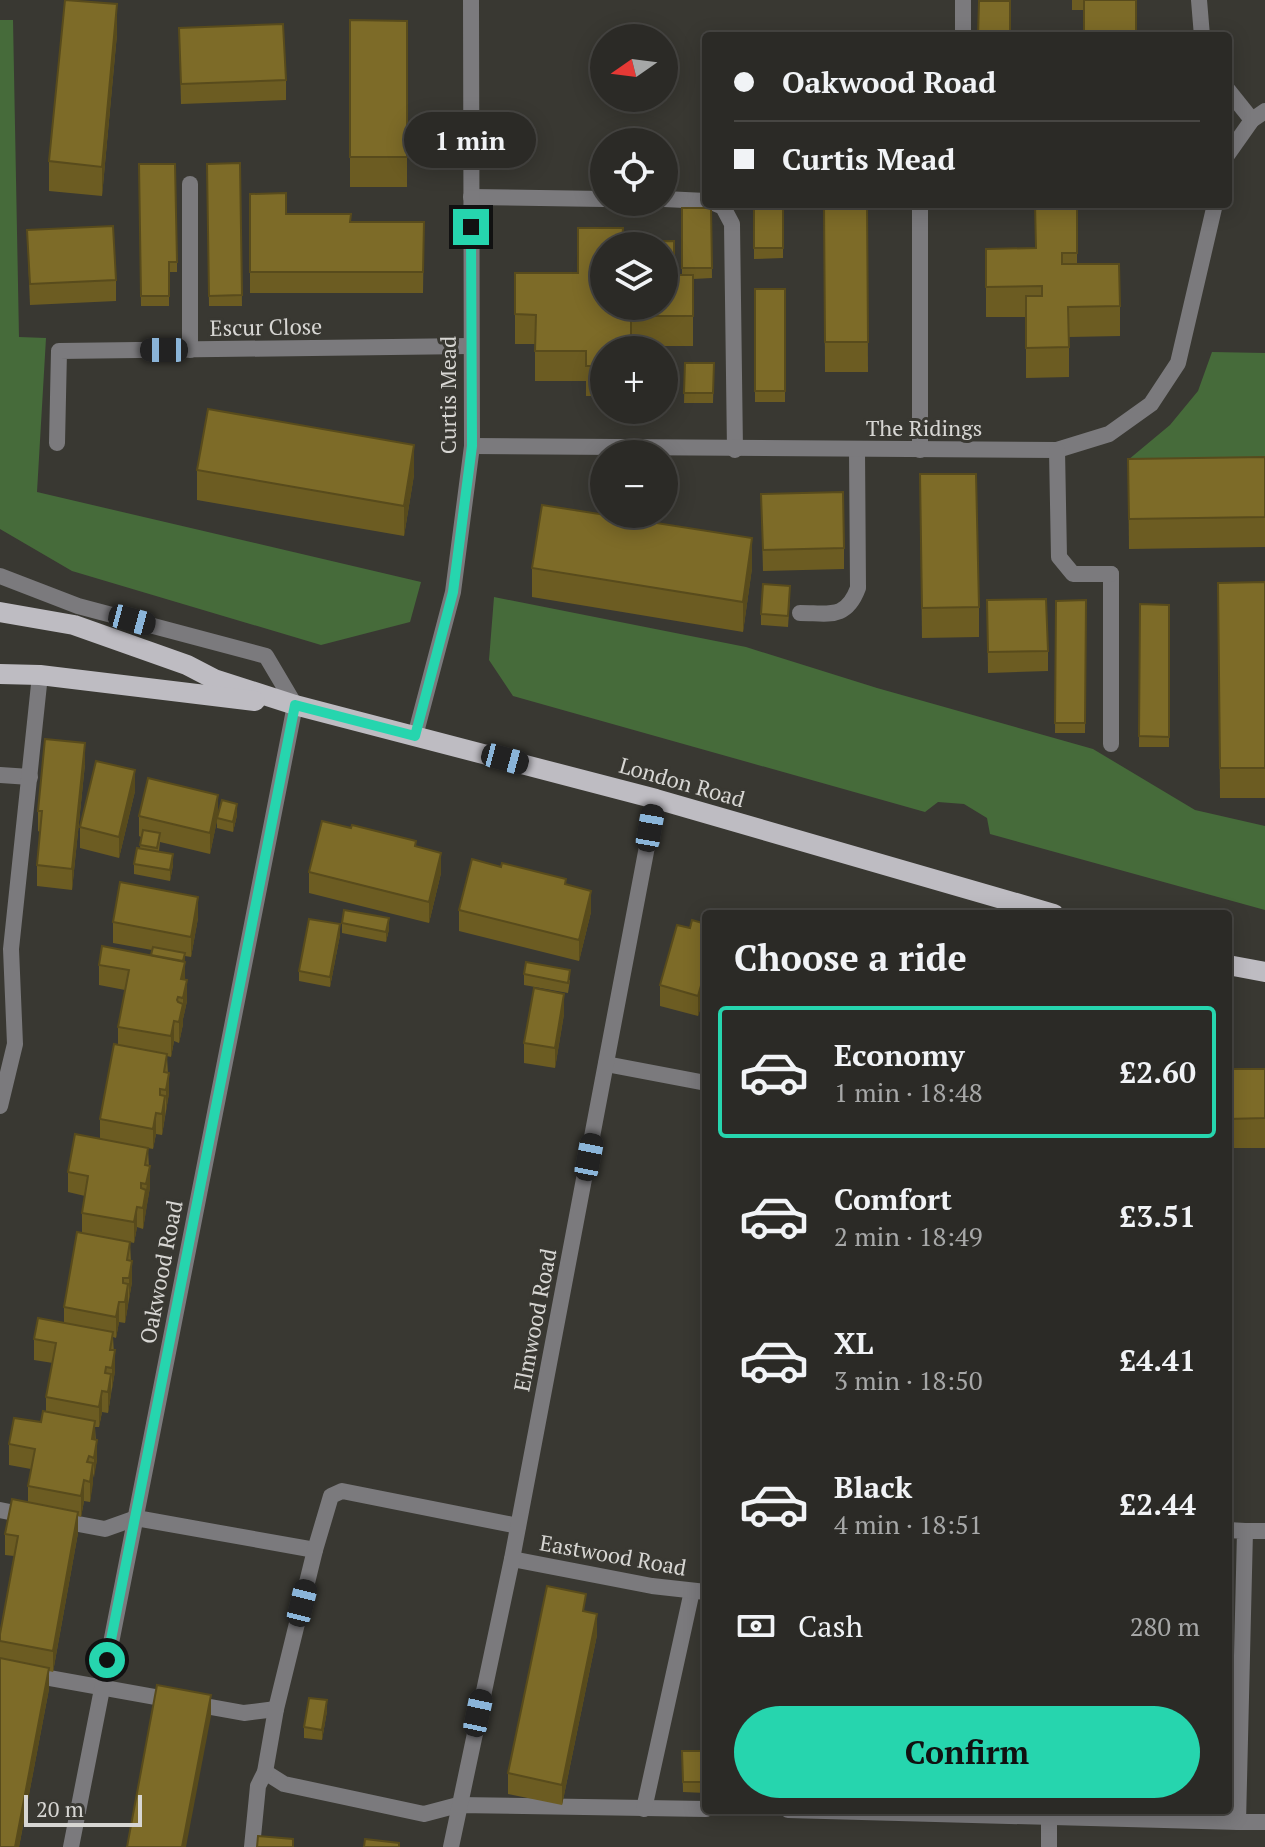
<!DOCTYPE html>
<html lang="en">
<head>
<meta charset="utf-8">
<style>
	body { margin:0; font-family:"PT Serif",serif; background:#373632; color:#f1f3f6; height:100vh; display:flex; flex-direction:column; font-size:30px; white-space:nowrap }
	* { box-sizing:border-box; margin:0 }
	p { font-size:26px; color:#a6a7a7 }
	.icon { flex:none; width:44px; height:44px; fill:none; stroke:currentColor; stroke-width:2; stroke-linecap:round; stroke-linejoin:round }
	.map { position:relative; flex:1; overflow:hidden }
	.sheet { position:absolute; left:702px; top:910px; width:530px; height:904px; display:flex; flex-direction:column; background:#2b2a26; border-radius:8px; box-shadow:0 4px 20px #0003,0 0 0 2px #474643 }
	.sheet>* { flex:none }
	.guide { position:absolute; left:702px; top:32px; width:530px; height:176px; border-radius:8px; box-shadow:0 4px 20px #0003,0 0 0 2px #474643; display:grid; align-content:center; height:176px; padding:0 32px; background:#2b2a26 }
	.needle { width:52px; rotate:256deg }
	.fabs { position:absolute; left:590px; top:24px; display:grid; gap:16px }
	.fabs a { display:grid; place-items:center; width:88px; height:88px; border-radius:50%; background:#2b2a26; box-shadow:0 4px 20px #0003,0 0 0 2px #474643; font-size:40px }
	.scale { position:absolute; left:24px; bottom:20px; width:118px; box-sizing:border-box; padding-left:8px; border:4px solid #d7d6d3; border-top:0; font-size:22px; line-height:28px; white-space:nowrap; color:#d7d6d3; -webkit-text-stroke:6px #393832; paint-order:stroke }
	.end { position:absolute; width:36px; height:36px; margin:-18px; border:10px solid #26d5ae; background:#111; box-shadow:0 0 0 4px #111 }
	.from { border-radius:50% }
	.bubble { position:absolute; height:56px; border-radius:28px; background:#2b2a26; box-shadow:0 4px 20px #0003,0 0 0 2px #474643; font-size:26px; font-weight:700; line-height:56px; text-align:center }
	.car { position:absolute; width:24px; height:48px; margin:-24px -12px; border-radius:10px; box-shadow:0 0 6px 2px #0007; background:linear-gradient(#222 24%,#8ab4d8 0 40%,#222 0 76%,#8ab4d8 0 86%,#222 0) }
	.guide b { display:flex; align-items:center; gap:28px; height:76px; font-size:30px }
	.guide b+b { border-top:2px solid #474643 }
	.guide i { width:20px; height:20px; background:#f1f3f6 }
	ul { padding:0; list-style:none }
	li { display:flex; align-items:center; gap:24px; height:132px; margin:0 16px 12px; padding:0 16px; border:4px solid transparent; border-radius:8px }
	li div { flex:1 }
	li b { display:block; font-size:30px }
	li em { font-style:normal; font-weight:700 }
	li.current { border-color:#26d5ae }
	li>.icon { width:72px; height:72px; stroke-width:1.5 }
	h2 { padding:0 32px; font-size:36px; line-height:96px }
	.pay { display:flex; align-items:center; gap:20px; height:88px; padding:0 32px; font-size:30px }
	.pay p { margin-inline-start:auto }
	.action { display:flex; gap:16px; margin-top:auto; padding:16px 32px }
	.action a { flex:1; height:92px; border-radius:48px; background:#26d5ae; color:#111; font-size:32px; font-weight:700; line-height:92px; text-align:center }
	.map>svg:first-child { display:block }
</style>
</head>
<body>
<div class="map">
<svg width="1265" height="1847" viewBox="0 0 1265 1847">
	<rect width="100%" height="100%" fill="#393832"/>
	<g fill="#466b3a">
		<polygon points="0,20 13,20 19,337 46,338 37,492 421,582 410,622 321,645 72,571 0,529"/>
		<polygon points="1212,352 1265,353 1265,459 1128,460 1170,425 1198,391"/>
		<polygon points="494,597 746,647 877,688 1093,749 1195,810 1265,826 1265,910 990,834 987,818 964,804 938,802 925,812 513,696 489,660"/>
	</g>
	<g fill="none" stroke-linecap="round" stroke-linejoin="round">
		<g stroke="#7b7a7d" stroke-width="16">
			<polyline points="963,36 963,0"/>
			<polyline points="190,184 190,350"/>
			<polyline points="471,197 604,199"/>
			<polyline points="664,199 706,201"/>
			<polyline points="716,204 723,207 732,224 735,450"/>
			<polyline points="920,450 920,204"/>
			<polyline points="1111,574 1111,744"/>
			<polyline points="0,576 78,606 266,656 295,705"/>
			<path d="M800,613C829,613 846,620 858,588L857,450"/>
			<polyline points="0,775 30,777"/>
			<polyline points="606,1064 706,1083"/>
			<polyline points="0,1106 15,1044 11,949 40,675"/>
			<polyline points="0,1510 30,1516"/>
			<polyline points="57,1520 105,1529 136,1518 315,1550"/>
			<polyline points="1245,1531 1265,1531"/>
			<polyline points="0,1669 244,1713 276,1709"/>
			<polyline points="265,1772 284,1784 424,1814 458,1805 706,1809"/>
			<polyline points="644,1809 692,1591"/>
			<polyline points="788,1810 1238,1822 1245,1531 1228,1530"/>
			<polyline points="1238,1822 1265,1822"/>
			<polyline points="252,1847 258,1786 265,1772 276,1709 315,1550 331,1496 342,1491 518,1526"/>
		</g>
		<g stroke="#7b7a7d" stroke-width="16">
			<polyline points="1199,0 1202,36"/>
			<polyline points="1228,90 1252,120"/>
			<polyline points="1228,154 1252,120 1265,111"/>
			<polyline points="57,443 59,351 470,346"/>
			<polyline points="472,446 1057,450 1109,434 1151,404 1178,363 1215,204"/>
			<polyline points="1057,450 1059,557 1073,574 1111,574"/>
			<polyline points="415,736 453,592 472,446 471,0"/>
			<polyline points="512,1559 652,1586 706,1592"/>
			<polyline points="1049,1810 1049,1847"/>
			<polyline points="71,1847 295,705"/>
			<polyline points="451,1847 512,1559 656,799"/>
		</g>
		<g stroke="#bebcc2" stroke-width="20">
			<polyline points="0,612 74,625 187,665 214,679 295,705 656,799 1054,914"/>
			<polyline points="0,674 40,675 255,701"/>
			<polyline points="1228,965 1265,972"/>
		</g>
	</g>
	<g fill="#6c5c22">
		<polygon points="1072,0 1136,0 1084,10 1072,10"/>
		<polygon points="407,21 407,187 350,187 350,157"/>
		<polygon points="179,28 286,80 286,100 181,104"/>
		<polygon points="117,34 102,196 49,191 49,161"/>
		<polygon points="240,163 242,306 209,306 207,164"/>
		<polygon points="139,164 177,262 177,272 169,272 169,306 141,306"/>
		<polygon points="250,194 286,214 350,222 424,222 423,293 250,293"/>
		<polygon points="754,204 783,204 783,258 754,259"/>
		<polygon points="824,204 867,204 868,372 825,372"/>
		<polygon points="1035,204 1077,204 1077,264 1120,306 1120,336 1069,337 1069,377 1026,378 1026,317 986,317 986,249 1036,248"/>
		<polygon points="682,208 711,208 712,278 693,279 693,346 631,346 604,350 604,396 586,396 586,381 535,381 535,344 515,344 515,273 578,273 623,242 674,275 682,275"/>
		<polygon points="27,230 116,280 116,301 30,305"/>
		<rect x="755" y="289" width="30" height="113"/>
		<polygon points="685,363 714,363 713,403 684,403"/>
		<polygon points="1265,457 1265,547 1129,549 1128,459"/>
		<polygon points="197,470 414,475 404,536 197,500"/>
		<polygon points="920,474 979,607 979,637 922,638"/>
		<polygon points="761,494 844,548 844,569 763,571"/>
		<polygon points="532,568 752,568 743,632 532,597"/>
		<polygon points="1265,582 1265,798 1220,798 1218,583"/>
		<polygon points="790,597 788,627 761,625 761,614"/>
		<polygon points="987,600 1048,651 1048,671 988,673"/>
		<polygon points="1086,600 1085,733 1055,733 1056,601"/>
		<polygon points="1140,604 1169,605 1169,747 1139,747"/>
		<polygon points="85,764 72,890 37,886 37,865 40,832 38,831 38,811"/>
		<polygon points="135,791 119,858 80,848 80,827"/>
		<polygon points="218,814 237,815 233,832 217,828 217,820 210,854 160,842 159,851 173,865 170,881 134,874 134,864 140,848 141,837 139,836 139,816"/>
		<polygon points="416,846 441,873 429,923 309,893 309,872"/>
		<polygon points="459,910 591,912 579,961 459,931"/>
		<polygon points="198,918 191,957 185,956 185,980 187,1001 183,1019 183,1024 179,1043 174,1041 171,1057 167,1056 169,1093 162,1135 156,1134 153,1149 148,1148 150,1187 146,1210 143,1229 137,1227 134,1243 130,1242 132,1282 128,1305 125,1323 119,1322 116,1338 113,1337 115,1371 111,1394 108,1413 102,1412 99,1427 95,1427 97,1460 93,1478 90,1502 84,1501 81,1517 78,1516 78,1533 53,1672 49,1671 49,1689 19,1847 0,1847 0,1634 14,1556 5,1555 5,1534 28,1503 28,1486 31,1469 9,1465 9,1444 41,1422 46,1412 46,1397 53,1363 34,1360 34,1339 64,1323 64,1307 82,1233 82,1213 85,1196 68,1192 68,1172 100,1139 100,1119 118,1045 118,1027 125,990 99,985 99,965 151,955 152,950 113,943 113,922"/>
		<polygon points="342,923 389,929 386,942 342,933"/>
		<polygon points="706,924 706,1004 702,1003 698,1016 660,1006 660,985 690,928"/>
		<polygon points="340,935 330,987 299,981 299,971"/>
		<polygon points="524,974 570,980 568,993 524,985"/>
		<polygon points="564,1014 555,1068 524,1063 524,1043"/>
		<rect x="1228" y="1069" width="37" height="79"/>
		<polygon points="586,1612 597,1635 562,1805 508,1794 508,1773"/>
		<polygon points="327,1711 322,1740 304,1738 304,1727"/>
		<polygon points="682,1751 706,1751 706,1793 683,1792"/>
	</g>
	<g fill="#584b1c">
		<polygon points="117,4 117,34 102,196 102,167"/>
		<polygon points="414,445 414,475 404,536 404,506"/>
		<polygon points="752,538 752,568 743,632 743,602"/>
		<polygon points="85,743 85,764 72,890 72,869"/>
		<polygon points="135,770 135,791 119,858 119,837"/>
		<polygon points="218,795 218,816 210,854 210,833"/>
		<polygon points="237,804 237,815 233,832 233,822"/>
		<polygon points="441,853 441,873 429,923 429,902"/>
		<polygon points="173,854 173,865 170,881 170,870"/>
		<polygon points="591,891 591,912 579,961 579,940"/>
		<polygon points="198,897 198,918 191,957 191,937"/>
		<polygon points="389,918 389,929 386,942 386,932"/>
		<polygon points="340,924 340,935 330,987 330,977"/>
		<polygon points="185,953 185,982 181,1000 181,971"/>
		<polygon points="187,980 187,1001 183,1019 183,998"/>
		<polygon points="702,982 702,1003 698,1016 698,996"/>
		<polygon points="564,994 564,1014 555,1068 555,1048"/>
		<polygon points="183,1004 183,1024 179,1043 179,1022"/>
		<polygon points="174,1021 174,1041 171,1057 171,1036"/>
		<polygon points="169,1073 169,1093 166,1111 166,1090"/>
		<polygon points="165,1096 165,1116 162,1135 162,1114"/>
		<polygon points="156,1113 156,1134 153,1149 153,1129"/>
		<polygon points="150,1166 150,1187 143,1229 143,1208"/>
		<polygon points="137,1207 137,1227 134,1243 134,1222"/>
		<polygon points="132,1261 132,1282 129,1299 129,1278"/>
		<polygon points="128,1284 128,1305 125,1323 125,1302"/>
		<polygon points="119,1302 119,1322 116,1338 116,1317"/>
		<polygon points="115,1350 115,1371 112,1389 112,1368"/>
		<polygon points="111,1374 111,1394 108,1413 108,1392"/>
		<polygon points="102,1391 102,1412 99,1427 99,1407"/>
		<polygon points="95,1421 95,1442 92,1460 92,1439"/>
		<polygon points="97,1440 97,1460 94,1478 94,1458"/>
		<polygon points="93,1463 93,1484 90,1502 90,1482"/>
		<polygon points="84,1480 84,1501 81,1517 81,1496"/>
		<polygon points="78,1512 78,1533 53,1672 53,1651"/>
		<polygon points="597,1614 597,1635 562,1805 562,1785"/>
		<polygon points="49,1668 49,1689 19,1847 15,1847"/>
		<polygon points="211,1695 211,1716 186,1847 182,1847"/>
		<polygon points="327,1700 327,1711 322,1740 322,1730"/>
	</g>
	<g fill="#7d6b28" stroke="#584b1c" stroke-width="2" fill-rule="evenodd">
		<polygon points="65,0 117,4 102,167 49,161"/>
		<rect x="1084" y="0" width="52" height="36"/>
		<polygon points="979,1 1010,1 1010,36 978,36"/>
		<polygon points="350,20 407,21 407,157 350,157"/>
		<polygon points="283,24 286,80 181,84 179,28"/>
		<polygon points="240,163 242,295 209,296 207,164"/>
		<polygon points="139,164 175,164 177,262 169,262 169,296 141,296"/>
		<polygon points="286,193 286,214 351,214 350,222 424,222 423,272 250,272 250,194"/>
		<rect x="754" y="204" width="29" height="44"/>
		<polygon points="824,204 867,204 868,342 825,342"/>
		<polygon points="1035,204 1077,204 1077,253 1062,253 1062,264 1119,264 1120,306 1068,307 1069,347 1026,348 1026,296 1042,296 1042,286 986,287 986,249 1036,248"/>
		<polygon points="682,208 711,208 712,268 682,268"/>
		<polygon points="113,226 116,280 30,284 27,230"/>
		<path d="M578,228H623L622,242L674,241V275H693V316H631V350H604V366H586V351H535L536,315L515,314V273H578ZM604,246H664V306H604Z"/>
		<rect x="755" y="289" width="30" height="102"/>
		<polygon points="685,363 714,363 713,393 684,393"/>
		<polygon points="208,409 414,445 404,506 197,470"/>
		<polygon points="1265,457 1265,517 1129,519 1128,459"/>
		<polygon points="920,474 976,474 979,607 922,608"/>
		<polygon points="843,492 844,548 763,550 761,494"/>
		<polygon points="542,505 752,538 743,602 532,568"/>
		<polygon points="1265,582 1265,768 1220,768 1218,583"/>
		<polygon points="763,584 790,586 788,616 761,614"/>
		<polygon points="1046,599 1048,651 988,652 987,600"/>
		<polygon points="1086,600 1085,723 1055,723 1056,601"/>
		<polygon points="1140,604 1169,605 1169,737 1139,736"/>
		<polygon points="45,739 85,743 72,869 37,865 42,811 38,811"/>
		<polygon points="96,761 135,770 119,837 80,827"/>
		<polygon points="148,778 218,795 210,833 139,816"/>
		<polygon points="222,800 237,804 233,822 217,818"/>
		<polygon points="322,821 351,828 352,825 416,841 415,846 441,853 429,902 309,872"/>
		<polygon points="143,830 160,833 157,848 140,845"/>
		<polygon points="137,848 173,854 170,870 134,864"/>
		<polygon points="472,859 501,867 502,863 566,879 565,884 591,891 579,940 459,910"/>
		<polygon points="120,882 198,897 191,937 113,922"/>
		<polygon points="344,910 389,918 386,932 342,923"/>
		<polygon points="309,919 340,924 330,977 299,971"/>
		<polygon points="692,920 706,924 706,983 702,982 698,996 660,985 677,925 690,928"/>
		<polygon points="102,946 185,962 181,979 187,980 183,998 178,997 177,1000 178,1002 183,1004 179,1022 174,1021 171,1036 118,1027 129,970 99,965"/>
		<polygon points="153,947 185,953 183,961 151,955"/>
		<polygon points="526,962 570,970 568,983 524,974"/>
		<polygon points="534,988 564,994 555,1048 524,1043"/>
		<polygon points="114,1044 167,1054 164,1072 169,1073 166,1090 160,1089 160,1095 165,1096 162,1114 156,1113 153,1129 100,1119"/>
		<polygon points="1228,1069 1265,1069 1265,1118 1228,1119"/>
		<polygon points="75,1134 148,1148 145,1165 150,1166 146,1184 141,1183 141,1188 146,1190 143,1208 137,1207 134,1222 82,1213 88,1176 68,1172"/>
		<polygon points="77,1232 130,1242 127,1260 132,1261 129,1278 123,1278 123,1283 128,1284 125,1302 119,1302 116,1317 64,1307"/>
		<polygon points="38,1318 113,1332 110,1350 115,1350 112,1368 106,1367 105,1373 111,1374 108,1392 102,1391 99,1407 46,1397 56,1343 34,1339"/>
		<polygon points="43,1411 95,1421 92,1439 97,1440 94,1458 89,1456 87,1462 93,1463 90,1482 84,1480 81,1496 28,1486 35,1449 9,1444 14,1418 41,1422"/>
		<polygon points="12,1499 78,1512 53,1651 0,1641 0,1634 18,1536 5,1534"/>
		<polygon points="547,1586 586,1594 583,1611 597,1614 562,1785 508,1773"/>
		<polygon points="0,1658 49,1668 15,1847 0,1847"/>
		<polygon points="157,1685 211,1695 182,1847 127,1847"/>
		<polygon points="309,1698 327,1700 322,1730 304,1727"/>
		<polygon points="682,1751 706,1751 706,1782 683,1782"/>
		<polygon points="258,1836 293,1839 293,1847 257,1847"/>
		<polygon points="365,1839 399,1843 399,1847 364,1847"/>
	</g>
	<g fill="none" stroke-linecap="round" stroke-linejoin="round">
		<polyline stroke="#26d5ae" stroke-width="10" points="107,1660 295,705 415,736 453,592 472,446 471,227"/>
	</g>
	<g text-anchor="middle" stroke-width="6" stroke-linejoin="round" paint-order="stroke">
		<g font-size="22" fill="#d7d6d3" stroke="#393832">
			<text transform="translate(266 327) rotate(-1)" y="8">Escur Close</text>
			<text transform="translate(448 395) rotate(-90)" y="8">Curtis Mead</text>
			<text x="924" y="436">The Ridings</text>
			<text transform="translate(682 782) rotate(16)" y="8">London Road</text>
			<text transform="translate(161 1272) rotate(-79)" y="8">Oakwood Road</text>
			<text transform="translate(535 1320) rotate(-79)" y="8">Elmwood Road</text>
			<text transform="translate(613 1555) rotate(10)" y="8">Eastwood Road</text>
		</g>
	</g>
</svg>
<div class="fabs">
<a><svg class="needle" viewBox="-14 -14 28 28"><path d="M0-13l5 13h-10z" fill="#e53935"/><path d="M0 13l5-13h-10z" fill="#a6a7a7"/></svg></a>
<a><svg class="icon" aria-label="locate" viewBox="0 0 24 24"><circle cx="12" cy="12" r="6"/><path d="M12 2v4M12 18v4M2 12h4M18 12h4"/></svg></a>
<a><svg class="icon" aria-label="layers" viewBox="0 0 24 24"><path d="M12 4l9 5-9 5-9-5zM3 14l9 5 9-5"/></svg></a>
<a>+</a>
<a>−</a>
</div>
<div class="scale">20 m</div>
<i class="end from" style="left:107px;top:1660px"></i>
<i class="end" style="left:471px;top:227px"></i>
<div class="bubble" style="left:404px;top:112px;width:132px">1 min</div>
<i class="car" style="left:164px;top:350px;rotate:270deg"></i>
<i class="car" style="left:132px;top:620px;rotate:105deg"></i>
<i class="car" style="left:505px;top:759px;rotate:105deg"></i>
<i class="car" style="left:650px;top:828px;rotate:10deg"></i>
<i class="car" style="left:589px;top:1157px;rotate:11deg"></i>
<i class="car" style="left:302px;top:1603px;rotate:14deg"></i>
<i class="car" style="left:478px;top:1713px;rotate:12deg"></i>
<div class="guide">
<b><i class="from"></i>Oakwood Road</b>
<b><i></i>Curtis Mead</b>
</div>
<section class="sheet">
<h2>Choose a ride</h2>
<ul>
<li class="current"><svg class="icon" aria-label="car" viewBox="0 0 24 24"><path d="M5 17H2v-5l4-1 3-4h7l3 4 3 1v5h-3M9 17h6M6 11h13"/><circle cx="7" cy="17" r="2"/><circle cx="17" cy="17" r="2"/></svg><div><b>Economy</b><p>1 min · 18:48</p></div><em>£2.60</em></li>
<li><svg class="icon" aria-label="car" viewBox="0 0 24 24"><path d="M5 17H2v-5l4-1 3-4h7l3 4 3 1v5h-3M9 17h6M6 11h13"/><circle cx="7" cy="17" r="2"/><circle cx="17" cy="17" r="2"/></svg><div><b>Comfort</b><p>2 min · 18:49</p></div><em>£3.51</em></li>
<li><svg class="icon" aria-label="car" viewBox="0 0 24 24"><path d="M5 17H2v-5l4-1 3-4h7l3 4 3 1v5h-3M9 17h6M6 11h13"/><circle cx="7" cy="17" r="2"/><circle cx="17" cy="17" r="2"/></svg><div><b>XL</b><p>3 min · 18:50</p></div><em>£4.41</em></li>
<li><svg class="icon" aria-label="car" viewBox="0 0 24 24"><path d="M5 17H2v-5l4-1 3-4h7l3 4 3 1v5h-3M9 17h6M6 11h13"/><circle cx="7" cy="17" r="2"/><circle cx="17" cy="17" r="2"/></svg><div><b>Black</b><p>4 min · 18:51</p></div><em>£2.44</em></li>
</ul>
<div class="pay"><svg class="icon" aria-label="cash" viewBox="0 0 24 24"><path d="M3 7h18v10H3z"/><circle cx="12" cy="12" r="2"/></svg>Cash<p>280 m</p></div>
<div class="action"><a>Confirm</a></div>
</section>
</div>
</body>
</html>
